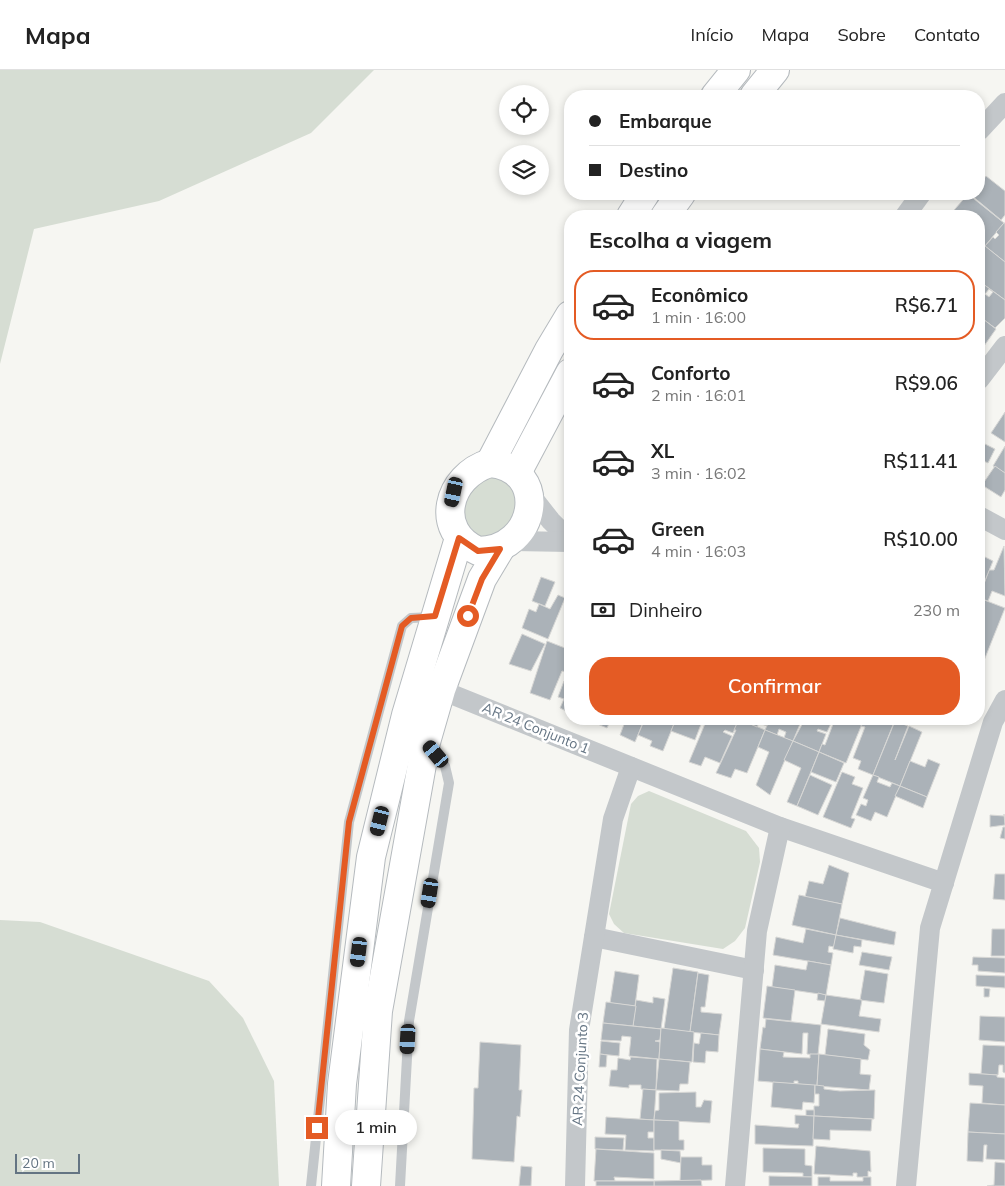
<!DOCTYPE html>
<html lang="pt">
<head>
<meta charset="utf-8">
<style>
	body { margin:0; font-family:Mulish,sans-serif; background:#f2f2f2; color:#222; height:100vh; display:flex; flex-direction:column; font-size:19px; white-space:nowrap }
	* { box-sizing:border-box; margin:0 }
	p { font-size:16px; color:#767676 }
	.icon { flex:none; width:28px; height:28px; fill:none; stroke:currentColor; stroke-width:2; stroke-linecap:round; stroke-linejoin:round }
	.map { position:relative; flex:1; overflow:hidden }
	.details { position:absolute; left:564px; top:140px; width:421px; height:515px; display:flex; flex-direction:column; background:#fff; border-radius:20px; box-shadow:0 2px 8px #0003 }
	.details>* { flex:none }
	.banner { position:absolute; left:564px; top:20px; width:421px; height:110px; border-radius:20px; box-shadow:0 2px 8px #0003; display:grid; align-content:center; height:110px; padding:0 25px; background:#fff }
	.buttons { position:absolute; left:499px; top:15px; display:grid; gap:10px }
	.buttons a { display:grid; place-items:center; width:50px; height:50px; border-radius:50%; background:#fff; box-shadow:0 2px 8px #0003; font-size:25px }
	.scale { position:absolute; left:15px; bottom:12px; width:65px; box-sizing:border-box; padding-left:5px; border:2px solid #647483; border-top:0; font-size:14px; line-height:18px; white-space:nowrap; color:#647483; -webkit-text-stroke:4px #fff; paint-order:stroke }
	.end { position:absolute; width:22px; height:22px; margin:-11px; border:6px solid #e45b24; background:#fff; box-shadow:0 0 0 2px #fff }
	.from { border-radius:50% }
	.bubble { position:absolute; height:35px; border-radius:18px; background:#fff; box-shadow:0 2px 8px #0003; font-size:16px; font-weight:600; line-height:35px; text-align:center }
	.car { position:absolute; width:15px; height:30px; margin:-15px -8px; border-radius:6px; box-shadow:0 0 4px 1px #0007; background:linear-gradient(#222 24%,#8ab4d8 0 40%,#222 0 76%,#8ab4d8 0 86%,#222 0) }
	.banner b { display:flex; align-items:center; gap:18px; height:48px; font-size:19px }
	.banner b+b { border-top:1px solid #e0e0e0 }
	.banner i { width:12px; height:12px; background:#222 }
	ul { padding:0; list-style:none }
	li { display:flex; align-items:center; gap:15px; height:70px; margin:0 10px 8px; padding:0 15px; border:2px solid transparent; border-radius:20px }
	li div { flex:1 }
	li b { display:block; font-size:19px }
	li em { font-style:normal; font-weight:600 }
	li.selected { border-color:#e45b24 }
	li>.icon { width:45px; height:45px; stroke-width:1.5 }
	h2 { padding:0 25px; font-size:22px; line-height:60px }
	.pay { display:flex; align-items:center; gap:12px; height:55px; padding:0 25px; font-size:19px }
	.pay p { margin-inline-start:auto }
	.primary-button { display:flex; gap:10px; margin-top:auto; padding:10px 25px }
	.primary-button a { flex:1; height:58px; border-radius:20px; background:#e45b24; color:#fff; font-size:20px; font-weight:600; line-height:58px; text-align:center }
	header { display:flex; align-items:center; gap:30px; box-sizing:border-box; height:70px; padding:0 25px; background:#fff; border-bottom:1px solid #e0e0e0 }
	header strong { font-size:24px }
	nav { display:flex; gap:28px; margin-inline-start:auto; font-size:18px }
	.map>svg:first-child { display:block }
</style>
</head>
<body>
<header>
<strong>Mapa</strong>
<nav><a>Início</a><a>Mapa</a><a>Sobre</a><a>Contato</a></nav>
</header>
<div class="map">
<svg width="1005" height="1116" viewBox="0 0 1005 1116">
	<rect width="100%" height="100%" fill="#f6f6f2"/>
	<g fill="#d6ddd3">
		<polygon points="0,0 374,0 311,63 159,131 34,159 0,294"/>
		<polygon points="491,399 524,424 498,474 463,465 463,415"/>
		<polygon points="649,721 746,761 759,778 760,792 745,858 735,871 723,879 624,863 614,854 609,844 631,734 638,726"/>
		<polygon points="0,850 40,852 209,911 243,948 274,1011 279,1116 0,1116"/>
	</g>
	<g fill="#abb2b8" stroke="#d7d7d5" fill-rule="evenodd">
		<polygon points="986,106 1005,121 1005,145 1001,150 971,125 979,124 979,115"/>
		<polygon points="968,124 1004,153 985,176 979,172 979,146 949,146"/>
		<polygon points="938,141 946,146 934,146"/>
		<polygon points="1004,153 1005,153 1005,192 985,176 993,167 995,169 999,165 996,162"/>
		<polygon points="979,172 985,176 979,184"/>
		<polygon points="985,176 1005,192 1005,230 979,211 979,184"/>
		<path d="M979,211L1005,230V248L995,258L979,246V231L982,227L979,225ZM989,219L993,222L989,227L985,224Z"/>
		<polygon points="979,246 996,259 979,283"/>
		<polygon points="1005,342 1005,372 991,363"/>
		<polygon points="979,371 995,379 988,393 979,389"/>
		<polygon points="1005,376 1005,403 993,396"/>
		<polygon points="979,389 984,391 979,401"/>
		<polygon points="995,396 1005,403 1005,420 1001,427 982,415"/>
		<polygon points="1004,476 1005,526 992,521 988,531 979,528 989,500 994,500"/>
		<polygon points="979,484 993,491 979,525"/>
		<polygon points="541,507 555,512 545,536 532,531"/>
		<polygon points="558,525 565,528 548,569 522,558 529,539 536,542 539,534 550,539"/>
		<polygon points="979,528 1005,538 983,593 979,591"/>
		<polygon points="570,538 570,554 565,552"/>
		<polygon points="522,564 545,574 531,601 509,594"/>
		<polygon points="547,571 570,580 569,594 566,602 562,601 550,630 530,623"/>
		<polygon points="564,611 570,614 570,643 560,638 564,629 558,627"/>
		<polygon points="589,649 611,649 607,658 588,650"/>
		<polygon points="626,649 641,649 639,653 642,655 635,672 620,665"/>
		<polygon points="649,649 676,649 663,681 650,676 652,671 638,665 644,651 646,652"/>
		<polygon points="676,649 703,649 695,670 671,661"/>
		<polygon points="707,649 739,649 733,663 725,660 723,662 732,666 720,693 705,687 701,696 689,692"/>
		<polygon points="739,649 765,660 747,703 735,699 731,708 716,703 736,660 734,660"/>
		<polygon points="739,649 770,649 767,656 759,653 757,657"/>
		<polygon points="770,649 788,649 800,654 793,671 784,668 786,662 779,659 777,665 765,660"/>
		<polygon points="805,649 833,649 827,662 818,659 817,661 826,664 819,682 793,671"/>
		<polygon points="835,649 864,649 846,693 819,682 822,674 825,675"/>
		<polygon points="864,649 895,650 873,705 858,699 861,691 853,688 865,657 861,656"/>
		<polygon points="895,651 908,656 895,690 909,656 922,662 900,716 873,705"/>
		<polygon points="765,660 793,671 770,725 756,715 769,682 758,677"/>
		<polygon points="793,671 819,682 797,736 787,732 801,698 784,690"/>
		<polygon points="819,682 844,693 836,712 811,702"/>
		<polygon points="928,689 940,694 927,727 900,716 910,691 925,697"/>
		<polygon points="842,702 855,707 852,714 863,718 851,748 855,749 851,758 823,747"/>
		<polygon points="810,705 832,715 818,745 797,736"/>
		<polygon points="873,705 879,707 877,712 890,717 892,713 900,716 887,747 875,742 871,751 856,745 861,734 866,736 868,730 863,728"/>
		<polygon points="900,716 927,727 923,738 895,726"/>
		<polygon points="1004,744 1005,755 990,757 990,745 1004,746"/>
		<polygon points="1003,757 1005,757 1005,769 1000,768"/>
		<polygon points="829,795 849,803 842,834 805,827 809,811 823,814"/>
		<polygon points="995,804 1005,804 1005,830 993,829"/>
		<polygon points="799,825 842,834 836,865 792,855"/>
		<polygon points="840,848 896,862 894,875 836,865"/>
		<polygon points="806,859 836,865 834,877 829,876 828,882 833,883 831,895 773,885 776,867 803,873"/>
		<polygon points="992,859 1005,859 1005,886 991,886"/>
		<polygon points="836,865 862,870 861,877 854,876 853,883 833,879"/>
		<polygon points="862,882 892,887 889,900 859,895"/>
		<polygon points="973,887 1005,888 1005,903 978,901 978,895 972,895"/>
		<polygon points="808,891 831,895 826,925 772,917 775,895 806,900"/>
		<polygon points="673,898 698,902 690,962 664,959"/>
		<polygon points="865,900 888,904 884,933 860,930"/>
		<polygon points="615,901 639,905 635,936 610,933"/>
		<polygon points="698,903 709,905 705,937 701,937 701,942 722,944 719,965 690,962"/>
		<polygon points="976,905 1005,906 1005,918 976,916"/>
		<polygon points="767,916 795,920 791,951 763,948"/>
		<polygon points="984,918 990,919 989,927 984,927"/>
		<polygon points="818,923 826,925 825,931 817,930"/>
		<polygon points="826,925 862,930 859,946 881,949 879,962 821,954"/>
		<polygon points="653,927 665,929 661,959 633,956 636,930 653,933"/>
		<polygon points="606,932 636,936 633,956 603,953"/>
		<polygon points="980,946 1005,947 1005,972 979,970"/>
		<polygon points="766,949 821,955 818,985 807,984 808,963 803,963 802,984 760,979 763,957 765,958"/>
		<polygon points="603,953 661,959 660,970 655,971 660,972 659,989 629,986 631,967 622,966 621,971 601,970"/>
		<polygon points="661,958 694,962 692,992 659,989"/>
		<polygon points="828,959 865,964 864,975 870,980 868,990 825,985"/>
		<polygon points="701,963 719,965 718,982 706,981 705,993 693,992 694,973 699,974"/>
		<polygon points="601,971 620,973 619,986 600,984"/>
		<polygon points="480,972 521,975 519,1020 522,1020 520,1047 517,1046 514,1092 472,1089 474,1018 478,1018"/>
		<polygon points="983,975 1005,976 1005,1003 1003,1002 1003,995 999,995 998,1005 981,1004"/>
		<polygon points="760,979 784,982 783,987 810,988 810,984 819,984 817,1016 798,1014 798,1011 794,1011 794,1014 758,1011"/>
		<polygon points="600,984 607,985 606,997 599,997"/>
		<polygon points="819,984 861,989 860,1004 871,1005 869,1020 817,1016"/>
		<polygon points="631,987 657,989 656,1020 641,1019 641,1015 629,1015 629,1018 609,1016 611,1000 617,1000 618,988 630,990"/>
		<polygon points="659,989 690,992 688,1014 680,1014 679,1021 656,1020"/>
		<polygon points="969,1003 997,1005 997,1007 1005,1008 1005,1035 982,1033 983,1016 969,1015"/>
		<polygon points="773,1012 815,1015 814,1033 803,1032 802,1040 771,1037"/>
		<polygon points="815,1015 824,1016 824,1019 840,1021 875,1020 874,1049 814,1046 814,1036 819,1036 819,1024 815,1024"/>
		<polygon points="643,1019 656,1020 654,1050 640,1049"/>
		<polygon points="696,1022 696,1037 701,1037 704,1030 712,1031 710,1053 654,1050 655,1041 659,1040 659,1023"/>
		<polygon points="970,1033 1005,1035 1005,1064 968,1062"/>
		<rect x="806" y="1040" width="8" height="6"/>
		<polygon points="795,1045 814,1046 813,1076 755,1074 755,1055 798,1058 799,1054 795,1054"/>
		<polygon points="814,1046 872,1049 871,1061 830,1060 830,1070 813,1069"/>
		<polygon points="606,1047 654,1050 654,1062 648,1062 648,1068 654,1068 654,1081 625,1080 626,1065 605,1064"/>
		<polygon points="654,1050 679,1051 679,1070 684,1070 684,1080 654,1080"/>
		<polygon points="968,1062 1005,1064 1005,1090 986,1089 987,1075 984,1075 983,1092 967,1091"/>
		<polygon points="595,1067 624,1068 623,1080 595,1079"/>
		<polygon points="816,1076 870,1081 871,1102 868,1101 868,1107 857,1107 857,1103 853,1103 853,1106 814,1104"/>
		<polygon points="763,1078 805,1079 805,1095 812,1096 812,1107 803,1107 803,1103 763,1102"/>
		<polygon points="596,1079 654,1083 654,1109 614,1107 615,1111 594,1111"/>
		<polygon points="661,1080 680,1081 681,1093 661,1089"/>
		<polygon points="681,1087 702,1087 702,1095 712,1095 712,1110 680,1111"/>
		<polygon points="995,1092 1005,1093 1005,1116 987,1116 994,1115"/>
		<polygon points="521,1096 532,1097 531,1116 519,1116"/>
		<polygon points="769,1106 812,1107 812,1116 769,1116"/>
		<polygon points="818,1107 830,1107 830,1111 863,1111 863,1107 871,1107 871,1116 818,1116"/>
		<polygon points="701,1110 702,1116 654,1116 654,1111"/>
		<rect x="596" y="1111" width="58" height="5"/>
	</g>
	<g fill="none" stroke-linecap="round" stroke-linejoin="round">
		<g stroke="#b5babe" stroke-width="30">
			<g id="secondary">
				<polyline points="715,26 736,0"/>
				<polyline points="754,26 775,0"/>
				<polyline points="631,146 645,124"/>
				<polyline points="665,146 681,124"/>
				<path d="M490,393C550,398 538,481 478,481C433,461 447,406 490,393Z"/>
				<polyline points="490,393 549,280 570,245"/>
				<polyline points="517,403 570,303"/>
				<polyline points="336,1116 342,1014 371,787 406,645 459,468"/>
				<polyline points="366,1116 378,941 426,672 441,620 482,509 500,479"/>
			</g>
		</g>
		<g stroke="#c3c7ca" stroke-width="10">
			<polyline points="311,1116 349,752 402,556 411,548 434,547"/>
			<polyline points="400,1116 409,951 449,713 445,696 429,677"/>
		</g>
		<g stroke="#c3c7ca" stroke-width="20">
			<polyline points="979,61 1005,33"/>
			<polyline points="905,146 921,124"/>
			<polyline points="979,310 1005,276"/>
			<polyline points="529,423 551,451 570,470"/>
			<polyline points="979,446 1005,460"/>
			<polyline points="513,471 570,472"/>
			<polyline points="441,620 780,757 944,813"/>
			<polyline points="594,867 754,900"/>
			<polyline points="575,1116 579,960 613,749 631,697"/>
			<polyline points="735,1116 757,861 780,757"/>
			<polyline points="906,1116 930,858 993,652 1005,630"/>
		</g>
		<use href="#secondary" stroke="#fff" stroke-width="28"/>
	</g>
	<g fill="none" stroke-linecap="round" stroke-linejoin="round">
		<polyline stroke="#e45b24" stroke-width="6" points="317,1058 349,752 402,556 411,548 435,546 459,468 478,481 500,479 482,509 468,546"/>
	</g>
	<g text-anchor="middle" stroke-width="5" stroke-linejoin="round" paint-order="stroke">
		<g font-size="14" fill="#647483" stroke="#fff">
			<text transform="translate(536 658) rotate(22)" y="5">AR 24 Conjunto 1</text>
			<text transform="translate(580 999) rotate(-87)" y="5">AR 24 Conjunto 3</text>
		</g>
	</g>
</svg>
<div class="buttons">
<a><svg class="icon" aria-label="locate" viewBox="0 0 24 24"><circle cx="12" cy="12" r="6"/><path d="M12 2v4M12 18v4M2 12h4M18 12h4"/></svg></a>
<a><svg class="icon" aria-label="layers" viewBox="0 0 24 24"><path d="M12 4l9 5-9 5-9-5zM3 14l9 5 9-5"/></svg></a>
</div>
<div class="scale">20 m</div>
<i class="end from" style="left:468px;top:546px"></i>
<i class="end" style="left:317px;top:1058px"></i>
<div class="bubble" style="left:335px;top:1040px;width:82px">1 min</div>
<i class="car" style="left:454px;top:422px;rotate:192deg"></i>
<i class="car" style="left:436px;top:684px;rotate:320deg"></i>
<i class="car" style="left:380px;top:751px;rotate:194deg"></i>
<i class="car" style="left:430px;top:823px;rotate:189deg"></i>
<i class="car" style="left:359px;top:882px;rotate:187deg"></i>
<i class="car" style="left:408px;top:969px;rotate:183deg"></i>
<div class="banner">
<b><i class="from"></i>Embarque</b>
<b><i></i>Destino</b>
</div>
<section class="details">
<h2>Escolha a viagem</h2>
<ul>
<li class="selected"><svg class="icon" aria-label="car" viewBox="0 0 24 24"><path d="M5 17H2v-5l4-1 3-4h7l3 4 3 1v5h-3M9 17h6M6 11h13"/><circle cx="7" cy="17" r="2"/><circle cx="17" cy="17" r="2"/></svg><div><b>Econômico</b><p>1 min · 16:00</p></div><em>R$6.71</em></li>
<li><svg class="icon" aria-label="car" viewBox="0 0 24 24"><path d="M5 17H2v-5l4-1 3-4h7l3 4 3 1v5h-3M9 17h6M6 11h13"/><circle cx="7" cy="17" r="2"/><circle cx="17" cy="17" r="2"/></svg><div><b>Conforto</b><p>2 min · 16:01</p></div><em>R$9.06</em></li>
<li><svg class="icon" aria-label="car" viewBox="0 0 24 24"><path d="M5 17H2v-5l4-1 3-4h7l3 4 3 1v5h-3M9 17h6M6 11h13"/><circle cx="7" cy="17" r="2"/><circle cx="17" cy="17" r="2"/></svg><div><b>XL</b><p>3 min · 16:02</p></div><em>R$11.41</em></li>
<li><svg class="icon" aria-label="car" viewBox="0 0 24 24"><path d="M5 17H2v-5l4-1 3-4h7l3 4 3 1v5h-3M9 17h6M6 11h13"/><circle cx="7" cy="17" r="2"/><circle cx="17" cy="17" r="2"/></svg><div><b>Green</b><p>4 min · 16:03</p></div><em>R$10.00</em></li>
</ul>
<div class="pay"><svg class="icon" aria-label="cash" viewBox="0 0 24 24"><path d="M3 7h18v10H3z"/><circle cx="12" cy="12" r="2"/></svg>Dinheiro<p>230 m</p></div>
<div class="primary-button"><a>Confirmar</a></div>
</section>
</div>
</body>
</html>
